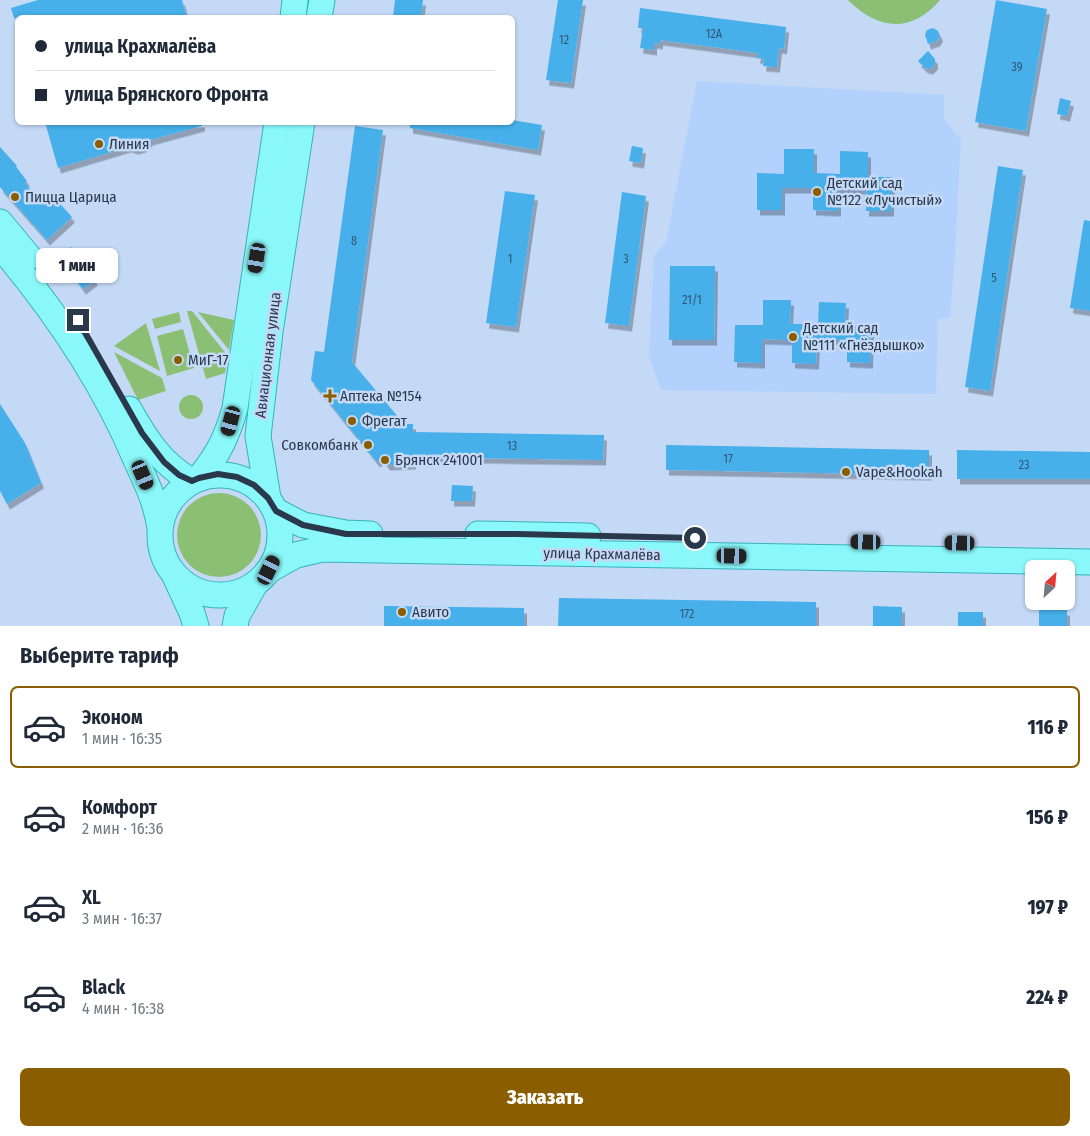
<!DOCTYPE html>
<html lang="ru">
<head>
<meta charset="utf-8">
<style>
	body { margin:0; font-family:"Fira Sans Condensed",sans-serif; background:#f6f6f7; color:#1f2937; height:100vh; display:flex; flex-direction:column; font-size:19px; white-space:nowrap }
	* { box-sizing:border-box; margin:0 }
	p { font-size:16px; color:#747a83 }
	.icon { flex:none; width:28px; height:28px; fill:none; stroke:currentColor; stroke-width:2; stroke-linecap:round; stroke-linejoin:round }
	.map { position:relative; height:626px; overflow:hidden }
	.sheet { display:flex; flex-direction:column; background:#fff; flex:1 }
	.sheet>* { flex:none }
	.banner { position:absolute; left:15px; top:15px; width:500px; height:110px; border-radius:8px; box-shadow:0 1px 4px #0004; display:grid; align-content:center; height:110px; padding:0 20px; background:#fff }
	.needle { width:32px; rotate:26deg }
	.controls { position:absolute; left:1025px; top:560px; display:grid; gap:10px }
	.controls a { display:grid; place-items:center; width:50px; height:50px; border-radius:8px; background:#fff; box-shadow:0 1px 4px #0004; font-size:25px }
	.end { position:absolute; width:22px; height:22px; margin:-11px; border:6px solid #2a384b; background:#fff; box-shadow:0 0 0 2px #fff }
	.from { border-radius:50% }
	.bubble { position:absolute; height:35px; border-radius:8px; background:#fff; box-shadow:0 1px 4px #0004; font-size:16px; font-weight:800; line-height:35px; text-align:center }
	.car { position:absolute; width:15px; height:30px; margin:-15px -8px; border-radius:6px; box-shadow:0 0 4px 1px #0007; background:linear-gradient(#222 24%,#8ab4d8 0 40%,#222 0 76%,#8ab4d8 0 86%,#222 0) }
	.banner b { display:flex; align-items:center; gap:18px; height:48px; font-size:19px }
	.banner b+b { border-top:1px solid #e0e1e3 }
	.banner i { width:12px; height:12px; background:#1f2937 }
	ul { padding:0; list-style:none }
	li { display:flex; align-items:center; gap:15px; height:82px; margin:0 10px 8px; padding:0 10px; border:2px solid transparent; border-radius:8px }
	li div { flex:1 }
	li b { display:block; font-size:19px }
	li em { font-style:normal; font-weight:800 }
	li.selected { border-color:#8a5d00 }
	li>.icon { width:45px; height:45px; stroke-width:1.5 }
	h2 { padding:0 20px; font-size:22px; line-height:60px }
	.primary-button { display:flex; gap:10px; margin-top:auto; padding:10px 20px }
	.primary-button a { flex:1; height:58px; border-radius:8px; background:#8a5d00; color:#fff; font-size:20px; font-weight:800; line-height:58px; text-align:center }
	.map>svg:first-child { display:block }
</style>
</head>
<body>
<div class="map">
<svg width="1090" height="626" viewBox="0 0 1090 626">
	<defs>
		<filter id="shadow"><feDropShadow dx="3" dy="5.5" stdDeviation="0" flood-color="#0004"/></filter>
	</defs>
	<rect width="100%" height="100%" fill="#c4d9f6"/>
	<polygon fill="#b2d1fd" points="697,81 944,95 944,119 961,140 955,255 950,317 938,319 936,394 661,390 649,355 654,255 666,243"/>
	<g fill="#8bbf74">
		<path d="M848,0H940C911,34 878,30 848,0Z"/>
		<polygon points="187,311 192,311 228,356 225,373 206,379"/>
		<polygon points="179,312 181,322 155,329 152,319"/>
		<polygon points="198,312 234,320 229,350"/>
		<polygon points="146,323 160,371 114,346"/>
		<polygon points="183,329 194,368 167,376 157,336"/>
		<polygon points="114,352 162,378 166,391 138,400"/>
		<circle cx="191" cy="407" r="12"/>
		<circle cx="219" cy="535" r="42"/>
	</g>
	<g fill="#46afe9" filter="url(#shadow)">
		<polygon points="38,0 182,0 187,18 14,18 11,8"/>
		<polygon points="395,0 423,0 421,18 393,18"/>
		<polygon points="558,0 583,0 571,83 546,80"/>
		<polygon points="996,0 1047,9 1026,131 975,122"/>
		<polygon points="640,8 786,27 784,49 779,48 777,67 763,66 764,59 757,58 758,53 660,40 660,44 654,43 654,50 640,48 643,28 638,28"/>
		<polygon points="933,28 938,31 940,36 937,41 928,44 925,35 927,30"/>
		<polygon points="928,51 935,59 935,64 930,69 925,68 918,61"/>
		<polygon points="1060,98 1071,101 1067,116 1057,114"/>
		<polygon points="512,120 542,125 538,150 410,128 410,122 512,122"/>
		<polygon points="45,122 202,122 202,126 150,140 143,147 136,149 128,147 58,168"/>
		<polygon points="355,126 383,130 352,362 404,424 413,424 413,432 604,435 603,460 413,457 413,464 387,465 382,458 377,462 311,380 315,351 324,352"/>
		<polygon points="632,146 643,148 641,163 629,161"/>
		<polygon points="0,147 17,166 16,167 27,181 25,183 42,204 52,195 72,217 47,240 0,187"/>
		<polygon points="784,149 814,149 814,173 840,174 840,151 868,152 868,177 892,177 891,211 866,211 867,189 838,188 838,211 813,210 813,188 782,188 782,210 757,210 757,173 784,174"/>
		<polygon points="998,166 1023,170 990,391 965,387"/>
		<polygon points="505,191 535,195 516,327 486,323"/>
		<polygon points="622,192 646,196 629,326 605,323"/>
		<polygon points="1084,220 1090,221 1090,311 1070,308"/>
		<polygon points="71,247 95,280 83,289 58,256"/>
		<polygon points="670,266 715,266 714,340 669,340"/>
		<polygon points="763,300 791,300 790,324 818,324 819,302 846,303 845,326 871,327 870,363 847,362 847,340 817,339 816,364 792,363 792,340 762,339 762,363 734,362 735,325 763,325"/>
		<polygon points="0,404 25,443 41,483 7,504 0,491"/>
		<polygon points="666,445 929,450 929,475 666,470"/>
		<polygon points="957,450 1090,452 1090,479 957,479"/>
		<polygon points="452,485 473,486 472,501 451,501"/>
		<polygon points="559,598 816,602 816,626 558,626"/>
		<polygon points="384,606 524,608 524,626 384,626"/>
		<polygon points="873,606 902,607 902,626 873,626"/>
		<rect x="1039" y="610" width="28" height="16"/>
		<rect x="958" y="612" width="25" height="14"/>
	</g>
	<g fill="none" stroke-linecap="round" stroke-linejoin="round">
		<g stroke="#36b2ba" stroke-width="27">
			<g id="major">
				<polyline points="293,18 295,0"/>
				<polyline points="319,18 322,0"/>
				<polyline points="0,222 29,257"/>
				<path d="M0,246C55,311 103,382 136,460C147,484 156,502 160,528"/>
				<path d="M129,409C145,438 162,465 192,481"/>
				<circle cx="220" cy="535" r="60"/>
				<path d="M199,478C218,455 227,437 235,408L277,122"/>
				<polyline points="268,498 258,436 270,332 302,122"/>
				<polyline points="276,511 303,525 346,533 370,534"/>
				<polyline points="478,534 588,536"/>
				<polyline points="269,570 296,555 322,549 1090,562"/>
				<polyline points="174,574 192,613 196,626"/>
				<polyline points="235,626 237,616 255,584"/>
			</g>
		</g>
		<use href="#major" stroke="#8af8fa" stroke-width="25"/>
	</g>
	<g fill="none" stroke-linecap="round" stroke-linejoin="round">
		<polyline stroke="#2a384b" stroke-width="6" points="78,320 142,433 164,462 179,475 192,481 199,478 218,474 237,477 254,485 268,498 276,511 303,525 346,534 517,534 695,538"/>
	</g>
	<g fill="#8a5d00" stroke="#c4d9f6" stroke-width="2">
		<circle cx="99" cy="144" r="5"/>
		<circle cx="817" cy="192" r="5"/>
		<circle cx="15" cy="197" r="5"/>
		<circle cx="793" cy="337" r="5"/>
		<circle cx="178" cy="360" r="5"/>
		<path d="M327.5 388.5h5v5h5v5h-5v5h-5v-5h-5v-5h5z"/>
		<circle cx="352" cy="421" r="5"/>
		<circle cx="368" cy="445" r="5"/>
		<circle cx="385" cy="460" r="5"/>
		<circle cx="846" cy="472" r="5"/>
		<circle cx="402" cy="612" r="5"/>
	</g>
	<g text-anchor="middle" stroke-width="5" stroke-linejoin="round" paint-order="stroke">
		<g font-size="12" fill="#315672">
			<text x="714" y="38">12А</text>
			<text x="564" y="44">12</text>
			<text x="1017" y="71">39</text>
			<text x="354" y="245">8</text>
			<text x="510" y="263">1</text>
			<text x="626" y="263">3</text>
			<text x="994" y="282">5</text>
			<text x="692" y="304">21/1</text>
			<text x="512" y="450">13</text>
			<text x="728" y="463">17</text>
			<text x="1024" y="469">23</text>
			<text x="687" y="618">172</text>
		</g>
		<g font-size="15" fill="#2a384b" stroke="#c4d9f6" text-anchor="start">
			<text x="109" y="149">Линия</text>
			<text x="827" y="188">Детский сад<tspan x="827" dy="17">№122 «Лучистый»</tspan></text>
			<text x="25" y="202">Пицца Царица</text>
			<text x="803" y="333">Детский сад<tspan x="803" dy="17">№111 «Гнёздышко»</tspan></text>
			<text x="188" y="365">МиГ-17</text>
			<text x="340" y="401">Аптека №154</text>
			<text x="362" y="426">Фрегат</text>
			<text x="358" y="450" text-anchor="end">Совкомбанк</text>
			<text x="395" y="465">Брянск 241001</text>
			<text x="856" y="477">Vape&amp;Hookah</text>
			<text x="412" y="617">Авито</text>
		</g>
		<g font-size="15" fill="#2a384b" stroke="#c4d9f6">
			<text transform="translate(268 355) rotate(-83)" y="5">Авиационная улица</text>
			<text transform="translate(602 554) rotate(1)" y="5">улица Крахмалёва</text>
		</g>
	</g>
</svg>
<div class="controls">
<a><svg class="needle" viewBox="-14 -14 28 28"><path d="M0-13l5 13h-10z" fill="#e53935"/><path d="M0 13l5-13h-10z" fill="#747a83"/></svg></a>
</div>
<i class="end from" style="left:695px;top:538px"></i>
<i class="end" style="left:78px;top:320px"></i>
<div class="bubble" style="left:36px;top:248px;width:82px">1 мин</div>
<i class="car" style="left:257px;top:258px;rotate:189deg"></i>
<i class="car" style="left:231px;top:421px;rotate:195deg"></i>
<i class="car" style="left:143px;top:475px;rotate:157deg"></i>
<i class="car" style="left:866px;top:542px;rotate:271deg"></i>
<i class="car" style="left:960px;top:543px;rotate:271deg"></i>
<i class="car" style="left:732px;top:556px;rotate:91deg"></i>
<i class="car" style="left:269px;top:570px;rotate:26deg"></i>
<div class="banner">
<b><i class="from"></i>улица Крахмалёва</b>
<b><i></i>улица Брянского Фронта</b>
</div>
</div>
<section class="sheet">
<h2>Выберите тариф</h2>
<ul>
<li class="selected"><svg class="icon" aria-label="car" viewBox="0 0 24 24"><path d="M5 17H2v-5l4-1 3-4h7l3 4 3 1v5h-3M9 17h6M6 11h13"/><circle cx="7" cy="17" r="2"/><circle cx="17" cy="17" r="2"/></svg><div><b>Эконом</b><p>1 мин · 16:35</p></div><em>116 ₽</em></li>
<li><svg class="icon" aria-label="car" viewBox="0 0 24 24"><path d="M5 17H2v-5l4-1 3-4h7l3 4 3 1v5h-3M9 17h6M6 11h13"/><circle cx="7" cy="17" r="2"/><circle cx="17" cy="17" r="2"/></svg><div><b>Комфорт</b><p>2 мин · 16:36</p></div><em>156 ₽</em></li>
<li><svg class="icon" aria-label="car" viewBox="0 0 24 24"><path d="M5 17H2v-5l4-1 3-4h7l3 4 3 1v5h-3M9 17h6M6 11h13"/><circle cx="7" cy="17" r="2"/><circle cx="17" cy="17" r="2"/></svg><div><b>XL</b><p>3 мин · 16:37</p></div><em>197 ₽</em></li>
<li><svg class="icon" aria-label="car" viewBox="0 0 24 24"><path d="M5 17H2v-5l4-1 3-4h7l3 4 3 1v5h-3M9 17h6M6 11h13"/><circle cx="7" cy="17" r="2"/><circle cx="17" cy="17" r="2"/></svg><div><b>Black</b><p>4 мин · 16:38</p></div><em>224 ₽</em></li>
</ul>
<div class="primary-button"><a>Заказать</a></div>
</section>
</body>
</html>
